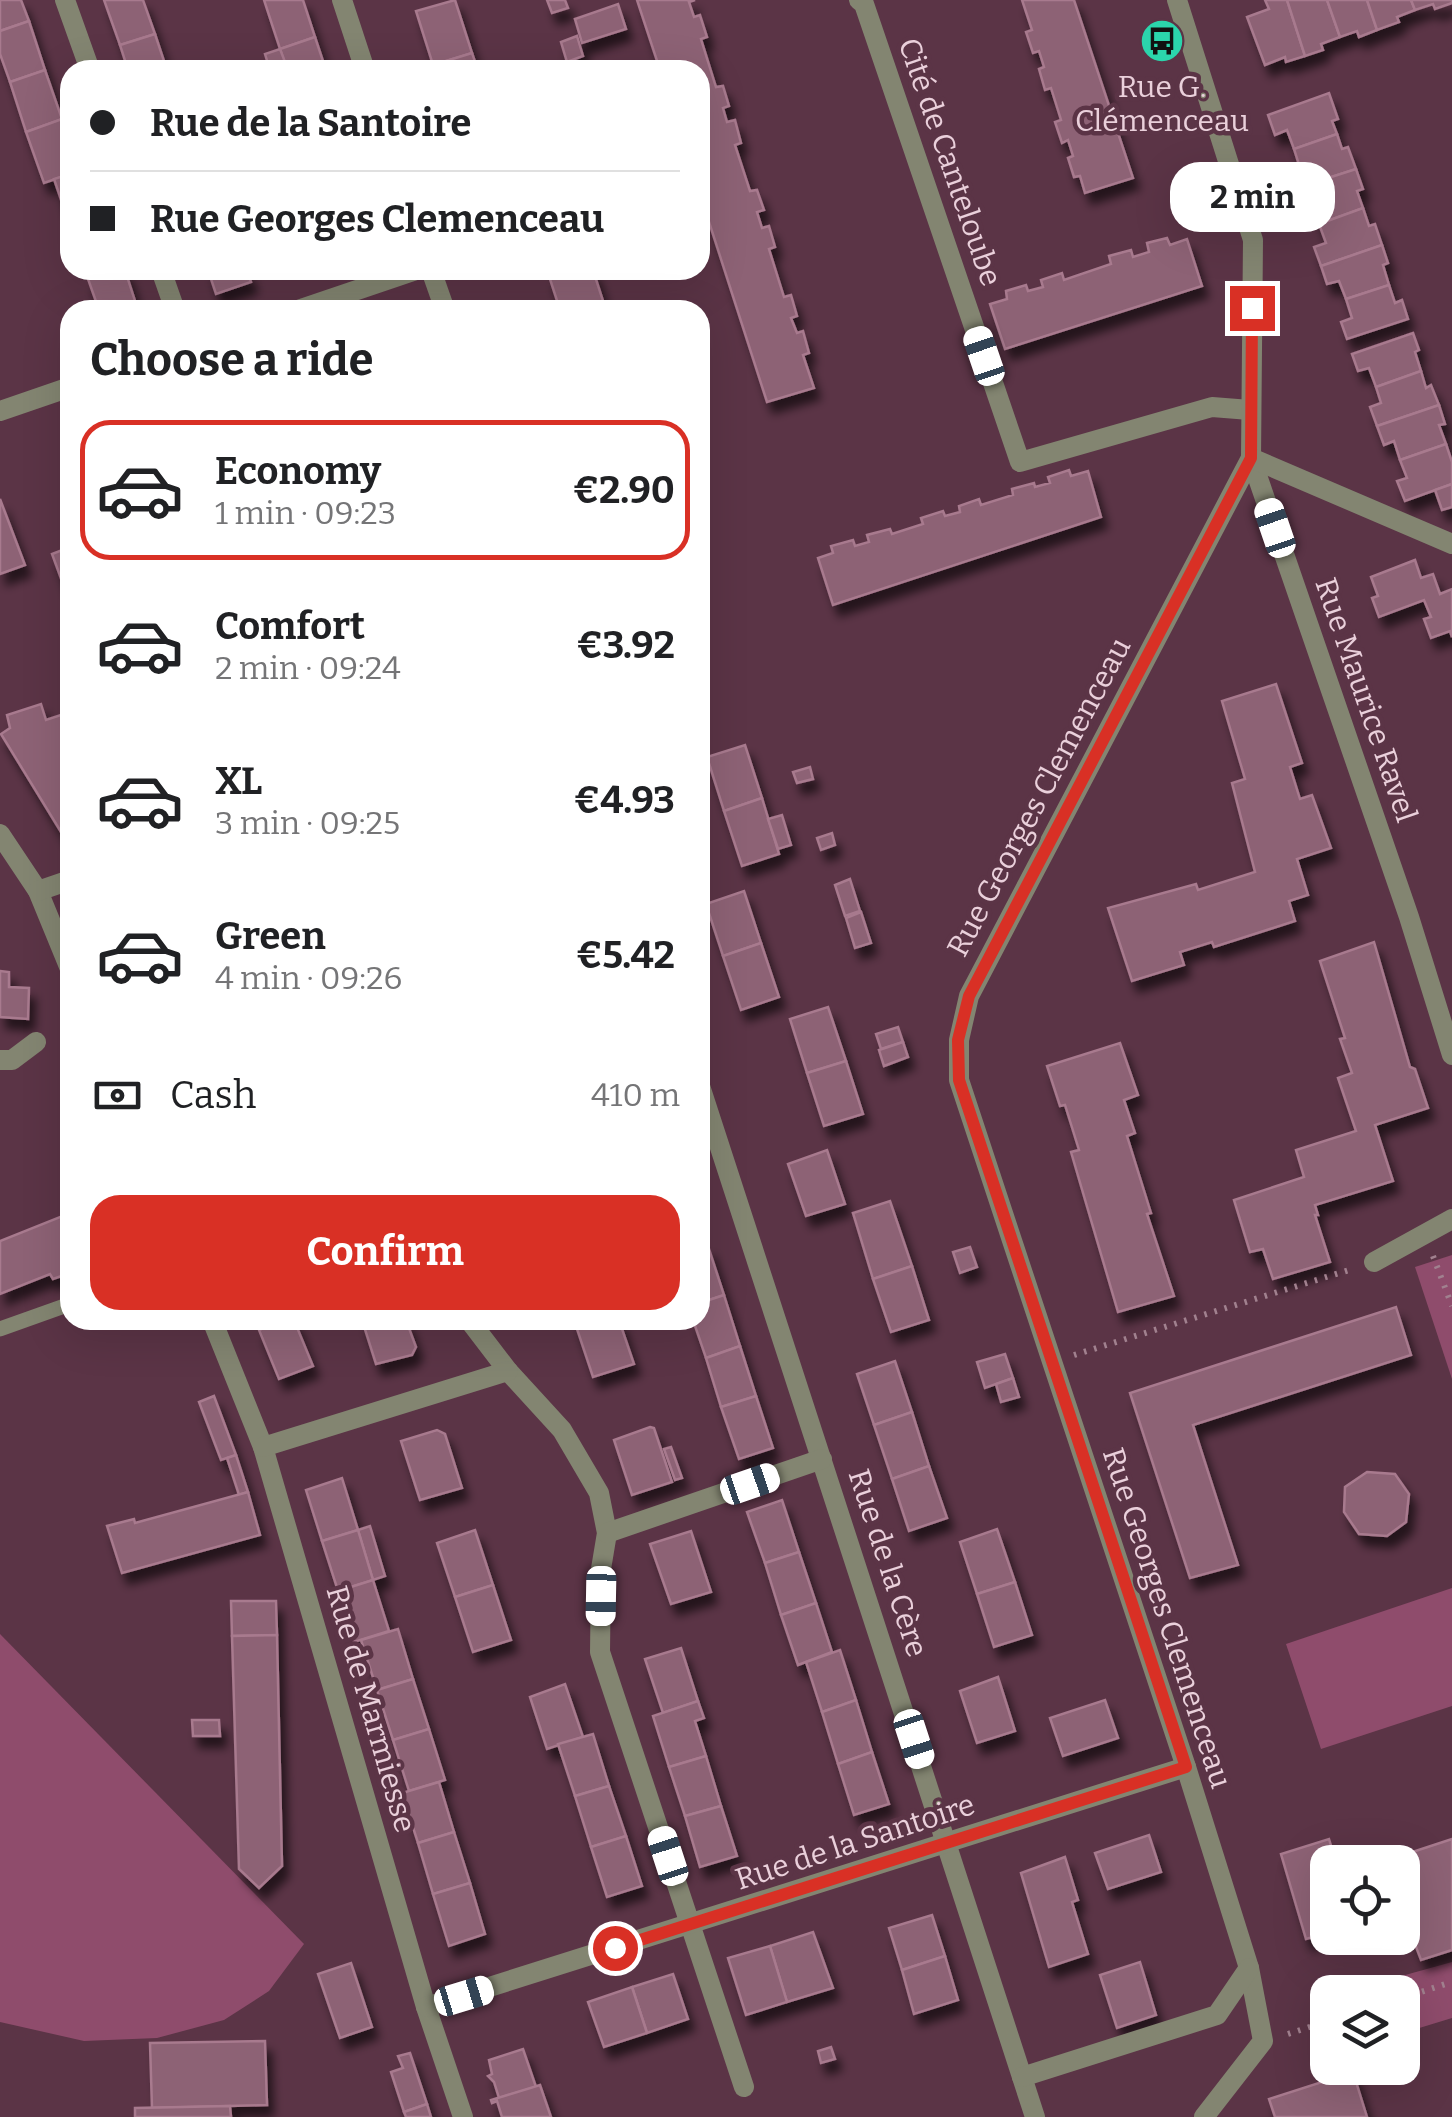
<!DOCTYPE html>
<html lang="en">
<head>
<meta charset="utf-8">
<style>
	body { margin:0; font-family:Bitter,serif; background:#f6f6f6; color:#202124; height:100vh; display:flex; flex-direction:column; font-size:38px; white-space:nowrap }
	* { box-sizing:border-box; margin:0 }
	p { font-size:32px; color:#757577 }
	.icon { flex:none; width:55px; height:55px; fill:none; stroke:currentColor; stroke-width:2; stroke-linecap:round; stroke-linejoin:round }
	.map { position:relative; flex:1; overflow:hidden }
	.panel { position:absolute; left:60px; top:300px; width:650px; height:1030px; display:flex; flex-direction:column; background:#fff; border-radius:30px; box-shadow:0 10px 40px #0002 }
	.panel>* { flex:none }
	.top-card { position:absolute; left:60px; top:60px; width:650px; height:220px; border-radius:30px; box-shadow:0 10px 40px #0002; display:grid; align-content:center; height:220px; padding:0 30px; background:#fff }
	.controls { position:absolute; left:1310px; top:1845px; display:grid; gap:20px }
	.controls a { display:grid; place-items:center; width:110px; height:110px; border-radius:20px; background:#fff; box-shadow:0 10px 40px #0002; font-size:50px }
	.end { position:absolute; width:45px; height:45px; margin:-22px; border:12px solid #d93025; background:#fff; box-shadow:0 0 0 5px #fff }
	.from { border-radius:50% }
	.bubble { position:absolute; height:70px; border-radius:30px; background:#fff; box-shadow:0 10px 40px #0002; font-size:32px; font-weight:700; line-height:70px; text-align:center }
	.car { position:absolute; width:30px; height:60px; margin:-30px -15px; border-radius:12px; box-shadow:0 0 8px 2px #0007; background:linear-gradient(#fff 24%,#345 0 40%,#fff 0 76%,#345 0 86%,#fff 0) }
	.top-card b { display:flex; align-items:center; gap:35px; height:95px; font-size:38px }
	.top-card b+b { border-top:2px solid #e0e0e0 }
	.top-card i { width:25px; height:25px; background:#202124 }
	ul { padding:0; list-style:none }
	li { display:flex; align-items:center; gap:30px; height:140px; margin:0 20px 15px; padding:0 10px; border:5px solid transparent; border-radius:30px }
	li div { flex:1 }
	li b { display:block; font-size:38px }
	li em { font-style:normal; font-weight:700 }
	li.on { border-color:#d93025 }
	li>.icon { width:90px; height:90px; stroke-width:1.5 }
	h2 { padding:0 30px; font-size:45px; line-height:120px }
	.pay { display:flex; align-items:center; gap:25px; height:110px; padding:0 30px; font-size:38px }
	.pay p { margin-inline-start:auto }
	.primary-button { display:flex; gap:20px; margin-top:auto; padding:20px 30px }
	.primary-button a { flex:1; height:115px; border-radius:30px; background:#d93025; color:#fff; font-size:40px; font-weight:700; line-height:115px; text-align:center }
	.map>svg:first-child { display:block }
</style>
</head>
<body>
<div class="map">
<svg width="1452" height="2117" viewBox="0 0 1452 2117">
	<defs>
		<filter id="shadow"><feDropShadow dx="6" dy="11" stdDeviation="5" flood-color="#0009"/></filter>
	</defs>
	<rect width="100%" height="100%" fill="#5b3446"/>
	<g fill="#8f4c6c">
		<polygon points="1452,1255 1452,1379 1415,1267"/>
		<polygon points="1452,1588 1452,1706 1321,1749 1286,1644"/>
		<polygon points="0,1634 304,1944 269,1991 224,2020 157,2038 84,2041 0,2022"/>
		<polygon points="1452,1962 1452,2018 1403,2033 1402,1992 1344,1992"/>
	</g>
	<g fill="#8d6275" stroke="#a87a8e" stroke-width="2.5" filter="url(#shadow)">
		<polygon points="0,0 21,0 29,21 0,31"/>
		<polygon points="104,0 143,0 155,34 120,45"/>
		<polygon points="264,0 303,0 315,37 280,49"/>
		<polygon points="455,0 472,53 433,65 416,11"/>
		<polygon points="547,0 565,0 568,8 552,13"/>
		<polygon points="637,0 695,0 689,2 694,17 700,15 707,37 701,39 716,87 723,86 729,106 723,108 727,122 735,120 741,143 735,145 750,191 757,190 764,210 757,212 762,228 769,226 775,247 769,249 784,297 791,295 797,316 791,318 797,333 803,331 809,353 803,355 814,388 767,402 700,194 700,70 660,70"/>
		<polygon points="1022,0 1074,0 1133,178 1085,193 1080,176 1074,177 1068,158 1073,156 1068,140 1062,143 1055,122 1061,120 1051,88 1045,90 1039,69 1044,67 1039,51 1033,53 1026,32 1032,30"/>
		<polygon points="1265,0 1287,0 1305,56 1286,62 1285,57 1265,65 1247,17 1269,9"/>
		<polygon points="1287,0 1327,0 1340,37 1321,44 1323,50 1305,56"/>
		<polygon points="1327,0 1367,0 1377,30 1359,37 1357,31 1340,37"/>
		<polygon points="1367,0 1411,0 1415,10 1397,17 1399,22 1377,30"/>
		<polygon points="1411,0 1452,0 1452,3 1435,9 1433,4 1415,10"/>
		<polygon points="618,4 626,29 582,43 575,19"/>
		<polygon points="29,21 45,70 10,82 0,54 0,31"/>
		<polygon points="155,34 167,70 128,70 120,45"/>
		<polygon points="577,36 583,56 567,62 561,42"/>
		<polygon points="315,37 326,70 287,70 280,49"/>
		<polygon points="280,49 285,62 269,67 265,54"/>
		<polygon points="472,53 478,70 435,70 433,65"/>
		<polygon points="45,70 62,119 26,132 10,82"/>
		<polygon points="1329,93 1338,119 1332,121 1337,134 1294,149 1287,130 1275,135 1268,115"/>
		<polygon points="62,119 70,142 70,174 44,183 26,132"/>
		<polygon points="1337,134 1342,149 1348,147 1356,169 1294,189 1289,171 1300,168 1294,149"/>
		<polygon points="1356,169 1363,189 1357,191 1363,208 1319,224 1313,206 1302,210 1294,189"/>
		<polygon points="70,174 70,226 54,179"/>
		<polygon points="1363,208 1369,226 1375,224 1382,245 1321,266 1314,247 1326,243 1319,224"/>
		<polygon points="1167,238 1170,245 1187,239 1202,286 1005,349 990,304 1007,299 1006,291 1026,285 1028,291 1043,287 1041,280 1062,273 1064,280 1111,264 1109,256 1131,250 1133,257 1149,252 1147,243"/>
		<polygon points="1382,245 1388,263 1383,265 1389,285 1346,299 1339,281 1327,284 1321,266"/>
		<polygon points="115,270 125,270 138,310 99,310 88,279"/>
		<polygon points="208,270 247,270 251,282 216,294"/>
		<polygon points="566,270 593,270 606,310 560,310 549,276"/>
		<polygon points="1389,285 1395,303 1402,300 1408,319 1347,339 1341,322 1352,318 1346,299"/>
		<polygon points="1413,333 1419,350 1415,352 1421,371 1376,387 1369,368 1358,371 1352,354"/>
		<polygon points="1421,371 1426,388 1431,385 1439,405 1377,426 1370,407 1381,403 1376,387"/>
		<polygon points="1439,405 1445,424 1439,425 1446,444 1400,460 1394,441 1384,445 1377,426"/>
		<polygon points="1446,444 1452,462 1452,484 1405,501 1397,481 1407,478 1400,460"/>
		<polygon points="1069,470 1071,476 1088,471 1101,517 833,605 818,558 833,553 831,546 853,540 855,546 869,542 867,535 890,529 892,534 923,524 921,518 943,511 945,516 960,512 959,506 979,499 981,505 1013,495 1012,489 1034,483 1035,487 1050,483 1048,477"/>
		<polygon points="1452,484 1452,507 1442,510 1435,490"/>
		<polygon points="0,499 25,565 0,574"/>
		<polygon points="70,547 70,603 52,554"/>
		<polygon points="1415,560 1421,578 1433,574 1440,594 1452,589 1452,637 1450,631 1431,638 1424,619 1431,617 1424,600 1379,617 1372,598 1378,596 1371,577"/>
		<polygon points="1276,684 1302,763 1290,767 1300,799 1312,795 1331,848 1297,859 1308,895 1289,901 1295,921 1214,947 1212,942 1180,952 1184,965 1132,981 1108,908 1196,884 1198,890 1255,872 1232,783 1245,779 1222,701"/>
		<polygon points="41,704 46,720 70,712 69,845 1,734 10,728 7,715"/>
		<polygon points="745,745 762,798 724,811 707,757"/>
		<polygon points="810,767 813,779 797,783 793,772"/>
		<polygon points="762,798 779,854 742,866 724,811"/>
		<polygon points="782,815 791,845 778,849 768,819"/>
		<polygon points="832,833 835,845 821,850 817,838"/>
		<polygon points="850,879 860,911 845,916 835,885"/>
		<polygon points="744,891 761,943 723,956 706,904"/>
		<polygon points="861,912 871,943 855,948 846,918"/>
		<polygon points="1374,942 1410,1067 1415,1069 1428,1108 1375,1125 1393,1181 1315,1205 1318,1215 1315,1215 1330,1262 1273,1279 1263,1249 1250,1252 1234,1200 1304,1177 1296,1150 1356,1131 1338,1078 1352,1073 1340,1039 1345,1038 1320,961"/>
		<polygon points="761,943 779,997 741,1010 723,956"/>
		<polygon points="0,971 9,972 9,987 29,988 28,1019 0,1017"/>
		<polygon points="828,1007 846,1061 807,1073 790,1019"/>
		<polygon points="898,1027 903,1042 881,1049 876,1034"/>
		<polygon points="903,1042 908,1057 884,1066 879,1050"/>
		<polygon points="1120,1043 1138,1095 1124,1100 1135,1133 1127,1136 1151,1213 1147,1214 1174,1296 1118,1312 1071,1152 1079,1150 1065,1105 1060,1106 1047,1066"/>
		<polygon points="846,1061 863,1114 824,1126 807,1073"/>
		<polygon points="827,1150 845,1204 806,1216 788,1164"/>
		<polygon points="890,1201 912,1266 873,1279 853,1213"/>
		<polygon points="70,1213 70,1273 53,1279 50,1274 0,1294 0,1241"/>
		<polygon points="708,1246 724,1295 700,1303 700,1249"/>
		<polygon points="970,1247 977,1267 960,1273 953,1252"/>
		<polygon points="912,1266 929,1320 891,1332 873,1279"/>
		<polygon points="724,1295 740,1346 706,1358 693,1320 700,1320 700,1303"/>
		<polygon points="1396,1307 1411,1355 1193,1425 1238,1565 1190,1578 1130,1393"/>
		<polygon points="283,1320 294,1320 313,1366 279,1379 259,1330"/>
		<polygon points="362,1320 406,1320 416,1347 412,1355 376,1364"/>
		<polygon points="574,1320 619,1320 634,1364 593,1377"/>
		<polygon points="740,1346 756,1396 721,1407 706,1358"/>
		<polygon points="1005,1354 1013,1378 985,1388 977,1362"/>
		<polygon points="895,1361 912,1412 874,1425 857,1374"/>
		<polygon points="1013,1378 1019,1397 1001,1402 996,1384"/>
		<polygon points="214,1396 236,1455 221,1460 199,1402"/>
		<polygon points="756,1396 773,1448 739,1459 721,1407"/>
		<polygon points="912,1412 929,1466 892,1479 874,1425"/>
		<polygon points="650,1427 654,1428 672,1482 632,1495 614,1440"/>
		<polygon points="437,1430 445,1434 462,1488 420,1500 401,1441"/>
		<polygon points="671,1447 682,1478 675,1480 664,1449"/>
		<polygon points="236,1455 248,1492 239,1495 227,1458"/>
		<polygon points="929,1466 947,1518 909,1531 892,1479"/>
		<polygon points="1367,1472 1395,1474 1409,1494 1406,1522 1387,1536 1359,1534 1344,1512 1345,1487"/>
		<polygon points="342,1478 358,1530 322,1541 306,1490"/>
		<polygon points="248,1492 260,1535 122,1573 107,1526 134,1519 135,1523"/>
		<polygon points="782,1500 799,1552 765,1563 747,1512"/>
		<polygon points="370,1526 385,1576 373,1580 358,1530"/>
		<polygon points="997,1529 1015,1582 977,1594 960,1542"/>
		<polygon points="358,1530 373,1580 338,1591 322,1541"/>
		<polygon points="475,1530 493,1585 455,1597 437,1543"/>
		<polygon points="691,1531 711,1592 671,1604 650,1544"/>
		<polygon points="799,1552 816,1603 781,1615 765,1563"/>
		<polygon points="373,1580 389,1631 354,1642 338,1591"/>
		<polygon points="1015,1582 1032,1635 994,1647 977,1594"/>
		<polygon points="493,1585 511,1640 473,1652 455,1597"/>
		<polygon points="231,1601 276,1601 277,1635 232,1636"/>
		<polygon points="816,1603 832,1652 798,1665 781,1615"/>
		<polygon points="398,1629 413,1679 377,1690 361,1640"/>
		<polygon points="277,1635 282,1866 259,1888 239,1869 232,1636"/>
		<polygon points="681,1648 698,1701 663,1713 645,1659"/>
		<polygon points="840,1650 856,1700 822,1712 806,1662"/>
		<polygon points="998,1677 1015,1731 977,1743 960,1691"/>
		<polygon points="413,1679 429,1729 393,1740 377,1690"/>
		<polygon points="565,1684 583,1737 547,1749 530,1697"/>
		<polygon points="856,1700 872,1752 838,1764 822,1712"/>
		<polygon points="1105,1700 1118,1738 1063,1756 1050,1718"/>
		<polygon points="698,1701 704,1718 695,1721 706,1756 669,1767 653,1716"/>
		<polygon points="192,1720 219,1720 220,1736 193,1736"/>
		<polygon points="429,1729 445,1780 409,1791 393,1740"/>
		<polygon points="593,1734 609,1786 575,1796 558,1744"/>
		<polygon points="872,1752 889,1804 854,1815 838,1764"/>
		<polygon points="706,1756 721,1806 685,1816 669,1767"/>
		<polygon points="439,1782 454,1832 418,1843 402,1793"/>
		<polygon points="609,1786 626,1836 591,1847 575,1796"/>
		<polygon points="721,1806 737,1856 700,1867 685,1816"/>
		<polygon points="454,1832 470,1883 433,1894 418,1843"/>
		<polygon points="1149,1835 1161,1872 1108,1889 1095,1853"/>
		<polygon points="626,1836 642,1886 607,1897 591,1847"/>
		<polygon points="1329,1839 1336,1862 1328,1862 1328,1933 1306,1939 1281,1854"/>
		<polygon points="1452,1839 1452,1950 1421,1960 1402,1910 1402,1862 1382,1862"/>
		<polygon points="1065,1857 1078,1900 1072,1902 1088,1954 1049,1967 1021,1873"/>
		<polygon points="470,1883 485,1934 449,1946 433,1894"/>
		<polygon points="932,1915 945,1956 902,1970 889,1928"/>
		<polygon points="813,1932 833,1988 787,2002 770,1946"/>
		<polygon points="770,1946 787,2002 746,2015 728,1958"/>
		<polygon points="945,1956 958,2000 914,2014 902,1970"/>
		<polygon points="1140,1962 1156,2015 1117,2028 1100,1975"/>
		<polygon points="351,1963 372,2027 340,2038 318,1974"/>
		<polygon points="673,1974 688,2019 647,2033 632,1987"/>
		<polygon points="632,1987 647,2033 604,2047 588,2002"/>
		<polygon points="265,2041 267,2105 152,2108 150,2043"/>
		<polygon points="831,2047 835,2059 821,2063 818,2051"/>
		<polygon points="523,2049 536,2087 499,2098 494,2082 488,2076 492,2074 489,2060"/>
		<polygon points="410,2053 427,2104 404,2112 391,2072 403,2068 398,2056"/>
		<polygon points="1353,2072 1367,2117 1275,2117 1269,2099"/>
		<polygon points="540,2085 551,2117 502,2117 497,2101 492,2103 491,2100"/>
		<polygon points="427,2104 431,2117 406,2117 404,2112"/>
		<polygon points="230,2106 231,2117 135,2117 135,2108"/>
	</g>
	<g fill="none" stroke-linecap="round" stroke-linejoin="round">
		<g stroke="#a1818f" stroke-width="6" stroke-dasharray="2.5 8" stroke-linecap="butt">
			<polyline points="1433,1256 1452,1306"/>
			<polyline points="1074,1355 1349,1270"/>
			<polyline points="1402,1998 1452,1982"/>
			<polyline points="1288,2034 1328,2021"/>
		</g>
		<polyline stroke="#838571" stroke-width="15" points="0,1329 70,1304"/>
		<g stroke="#838571" stroke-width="20">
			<polyline points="65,0 90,70"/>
			<polyline points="342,0 365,70"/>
			<polyline points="859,0 864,4 1020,462 1212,407 1250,410"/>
			<polyline points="1177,0 1253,240 1251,458 969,996 959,1040 959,1080 1186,1767 1249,1968 1263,2041 1204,2117"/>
			<polyline points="161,270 175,310"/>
			<polyline points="431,270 445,310"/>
			<polyline points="298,310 416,270"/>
			<polyline points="0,411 70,387"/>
			<polyline points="1251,458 1409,917 1452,1055"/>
			<polyline points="1251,458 1452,544"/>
			<polyline points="0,834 38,891 70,969"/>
			<polyline points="38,891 70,880"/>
			<polyline points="0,1060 12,1060 36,1042"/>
			<polyline points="700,1086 1035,2117"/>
			<polyline points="1374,1262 1452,1219"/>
			<polyline points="212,1320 263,1447 426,2007 463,2117"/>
			<polyline points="469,1320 508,1371 562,1430 599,1493 607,1533 601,1569 600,1652 744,2087"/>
			<polyline points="263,1447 508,1371"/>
			<polyline points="607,1533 822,1459"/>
			<polyline points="426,2007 1186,1767"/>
			<polyline points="1022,2077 1217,2015 1249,1968"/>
		</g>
	</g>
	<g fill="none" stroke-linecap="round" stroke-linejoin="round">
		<polyline stroke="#d93025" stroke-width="12" points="615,1948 1186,1767 959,1080 958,1040 969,996 1251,458 1252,308"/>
	</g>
	<defs>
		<g id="bus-disc" transform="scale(2.25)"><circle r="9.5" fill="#2bd5ac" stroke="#5b3446"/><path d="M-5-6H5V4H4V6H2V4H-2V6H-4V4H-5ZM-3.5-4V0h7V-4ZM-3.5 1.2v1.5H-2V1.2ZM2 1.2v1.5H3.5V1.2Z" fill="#111"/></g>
	</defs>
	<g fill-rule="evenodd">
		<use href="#bus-disc" x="1162" y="41"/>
	</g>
	<g text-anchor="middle" stroke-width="9" stroke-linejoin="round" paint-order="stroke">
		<g font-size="30" fill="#ead0db" stroke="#5b3446">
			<text x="1162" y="97">Rue G.<tspan x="1162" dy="34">Clémenceau</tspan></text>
		</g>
		<g font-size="30" fill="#ead0db" stroke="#5b3446">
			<text transform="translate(950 162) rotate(71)" y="10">Cité de Canteloube</text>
			<text transform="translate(1366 700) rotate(71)" y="10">Rue Maurice Ravel</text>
			<text transform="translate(1039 797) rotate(-62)" y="10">Rue Georges Clemenceau</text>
			<text transform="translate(888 1563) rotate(72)" y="10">Rue de la Cère</text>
			<text transform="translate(1167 1618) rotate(72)" y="10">Rue Georges Clemenceau</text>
			<text transform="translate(371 1709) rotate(74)" y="10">Rue de Marmiesse</text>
			<text transform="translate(855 1842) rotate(-18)" y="10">Rue de la Santoire</text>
		</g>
	</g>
</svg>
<div class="controls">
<a><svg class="icon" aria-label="locate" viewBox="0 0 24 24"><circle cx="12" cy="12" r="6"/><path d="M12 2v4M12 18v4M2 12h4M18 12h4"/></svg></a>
<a><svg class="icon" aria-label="layers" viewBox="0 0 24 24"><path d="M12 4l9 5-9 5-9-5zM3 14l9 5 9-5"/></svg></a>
</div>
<i class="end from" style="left:615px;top:1948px"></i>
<i class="end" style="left:1252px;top:308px"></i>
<div class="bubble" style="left:1170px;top:162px;width:165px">2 min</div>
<i class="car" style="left:984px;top:356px;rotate:341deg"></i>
<i class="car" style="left:1275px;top:528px;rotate:341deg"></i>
<i class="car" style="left:750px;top:1484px;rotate:71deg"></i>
<i class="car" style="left:601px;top:1596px;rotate:181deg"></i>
<i class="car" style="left:914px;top:1739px;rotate:162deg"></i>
<i class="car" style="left:668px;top:1856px;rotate:342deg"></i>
<i class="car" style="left:464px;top:1996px;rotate:73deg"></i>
<div class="top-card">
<b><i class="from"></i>Rue de la Santoire</b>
<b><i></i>Rue Georges Clemenceau</b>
</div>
<section class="panel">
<h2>Choose a ride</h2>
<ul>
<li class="on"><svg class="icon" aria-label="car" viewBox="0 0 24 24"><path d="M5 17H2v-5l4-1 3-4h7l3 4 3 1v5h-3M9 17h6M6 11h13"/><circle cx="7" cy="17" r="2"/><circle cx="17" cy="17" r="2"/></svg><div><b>Economy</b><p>1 min · 09:23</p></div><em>€2.90</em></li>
<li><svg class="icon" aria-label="car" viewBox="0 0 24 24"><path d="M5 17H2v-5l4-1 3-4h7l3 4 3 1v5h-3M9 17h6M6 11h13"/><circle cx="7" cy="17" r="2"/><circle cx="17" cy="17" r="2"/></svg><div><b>Comfort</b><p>2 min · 09:24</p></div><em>€3.92</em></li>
<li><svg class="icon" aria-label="car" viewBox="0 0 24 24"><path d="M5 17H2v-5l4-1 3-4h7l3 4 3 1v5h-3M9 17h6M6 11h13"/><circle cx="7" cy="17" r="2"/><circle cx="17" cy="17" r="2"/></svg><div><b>XL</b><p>3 min · 09:25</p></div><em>€4.93</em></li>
<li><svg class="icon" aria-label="car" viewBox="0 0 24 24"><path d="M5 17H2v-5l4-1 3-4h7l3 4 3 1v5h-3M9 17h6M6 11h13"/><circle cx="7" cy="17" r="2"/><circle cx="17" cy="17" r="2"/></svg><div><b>Green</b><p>4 min · 09:26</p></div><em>€5.42</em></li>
</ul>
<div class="pay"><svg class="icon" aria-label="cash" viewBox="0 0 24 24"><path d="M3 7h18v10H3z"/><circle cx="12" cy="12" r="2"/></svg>Cash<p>410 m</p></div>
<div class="primary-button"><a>Confirm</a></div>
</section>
</div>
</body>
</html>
